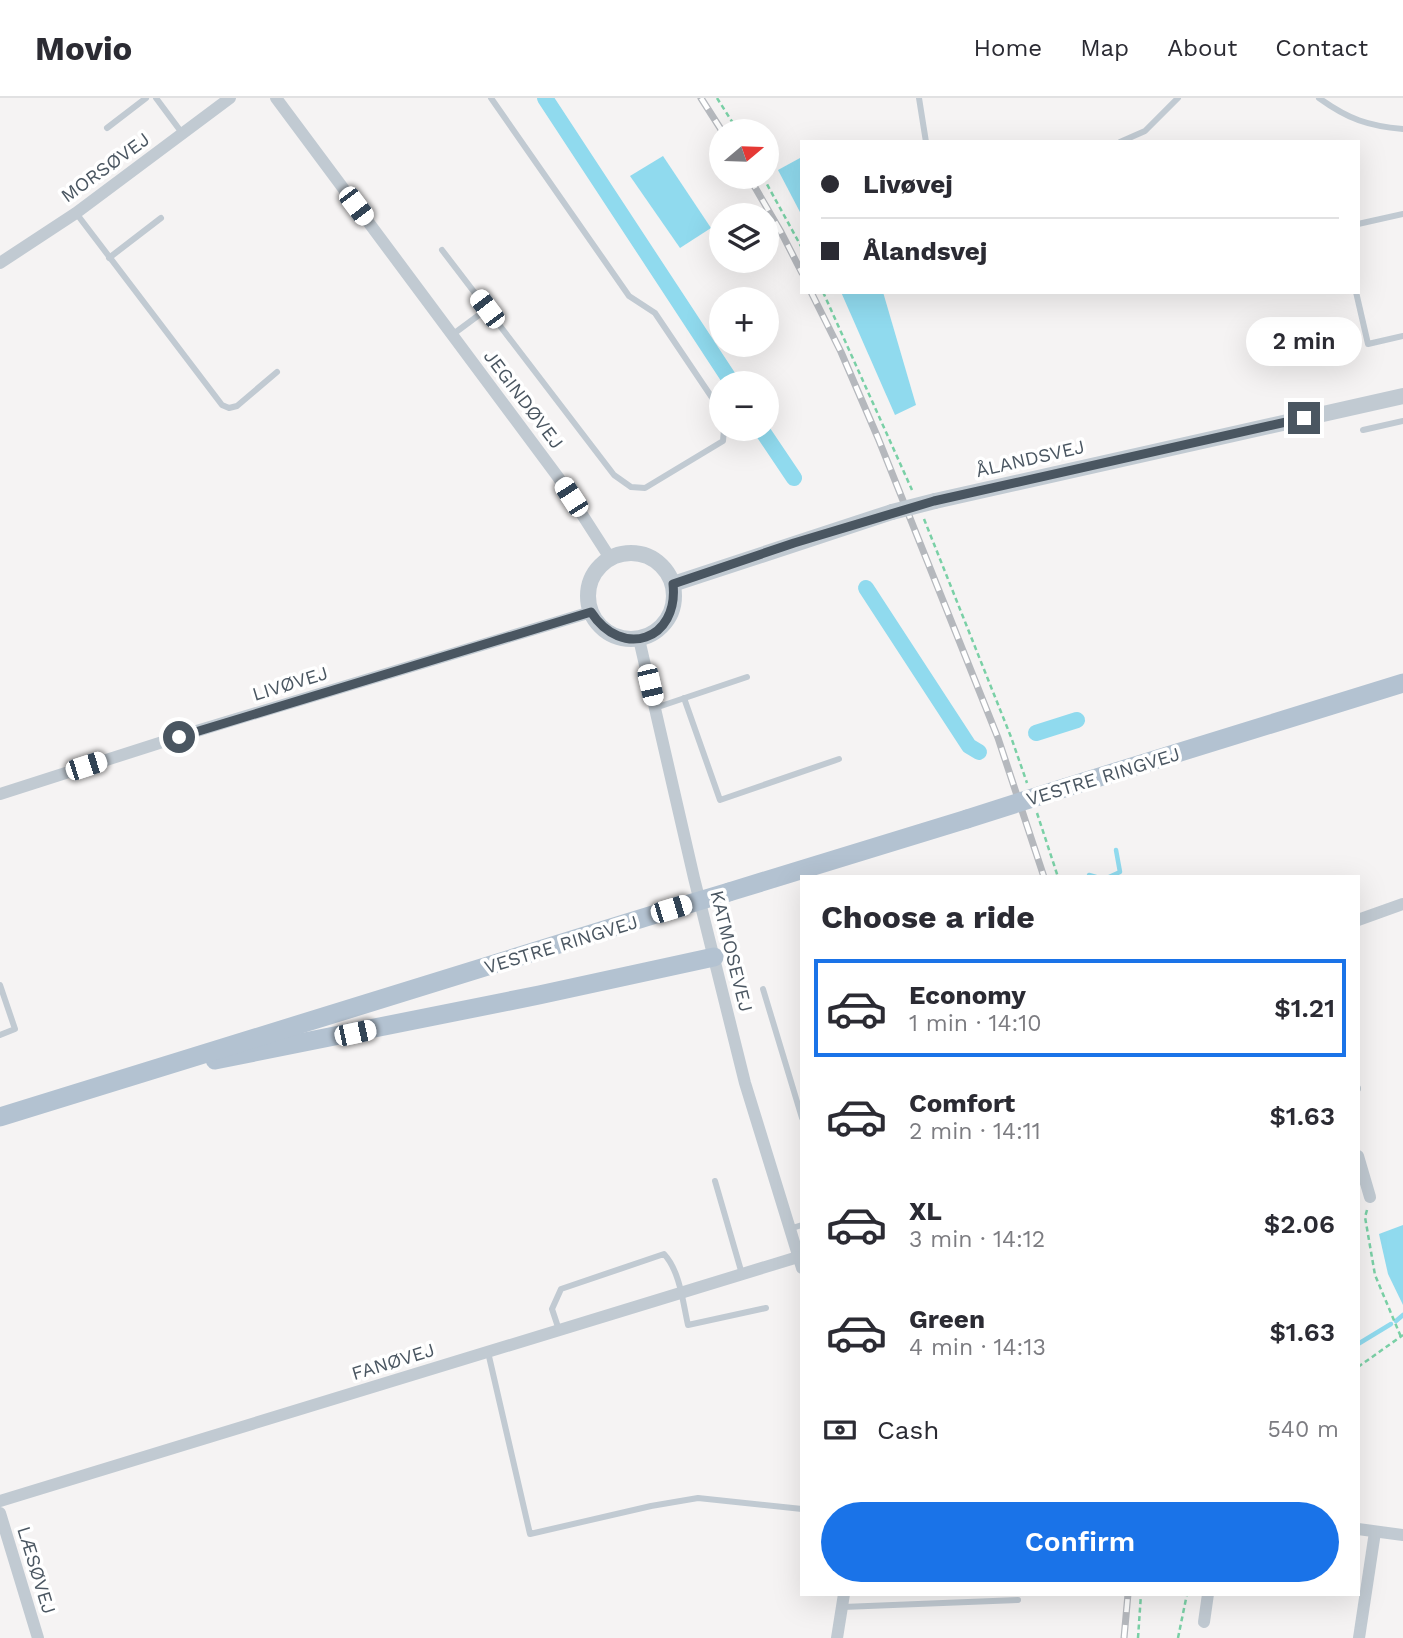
<!DOCTYPE html>
<html lang="en">
<head>
<meta charset="utf-8">
<style>
	body { margin:0; font-family:"Work Sans",sans-serif; background:#f7f7f7; color:#2b2b33; height:100vh; display:flex; flex-direction:column; font-size:26px; white-space:nowrap }
	* { box-sizing:border-box; margin:0 }
	p { font-size:23px; color:#7c7c81 }
	.icon { flex:none; width:38px; height:38px; fill:none; stroke:currentColor; stroke-width:2; stroke-linecap:round; stroke-linejoin:round }
	.map { position:relative; flex:1; overflow:hidden }
	.details { position:absolute; left:800px; top:777px; width:560px; height:721px; display:flex; flex-direction:column; background:#fff; border-radius:0px; box-shadow:0 7px 28px #0002 }
	.details>* { flex:none }
	.hud { position:absolute; left:800px; top:42px; width:560px; height:154px; border-radius:0px; box-shadow:0 7px 28px #0002; display:grid; align-content:center; height:154px; padding:0 21px; background:#fff }
	.needle { width:46px; rotate:71deg }
	.buttons { position:absolute; left:709px; top:21px; display:grid; gap:14px }
	.buttons a { display:grid; place-items:center; width:70px; height:70px; border-radius:50%; background:#fff; box-shadow:0 7px 28px #0002; font-size:35px }
	.end { position:absolute; width:32px; height:32px; margin:-16px; border:9px solid #4a5661; background:#fff; box-shadow:0 0 0 4px #fff }
	.from { border-radius:50% }
	.bubble { position:absolute; height:49px; border-radius:24px; background:#fff; box-shadow:0 7px 28px #0002; font-size:23px; font-weight:600; line-height:49px; text-align:center }
	.car { position:absolute; width:21px; height:42px; margin:-21px -10px; border-radius:9px; box-shadow:0 0 5px 2px #0007; background:linear-gradient(#fff 24%,#345 0 40%,#fff 0 76%,#345 0 86%,#fff 0) }
	.hud b { display:flex; align-items:center; gap:24px; height:66px; font-size:26px }
	.hud b+b { border-top:2px solid #e1e1e2 }
	.hud i { width:18px; height:18px; background:#2b2b33 }
	ul { padding:0; list-style:none }
	li { display:flex; align-items:center; gap:21px; height:98px; margin:0 14px 10px; padding:0 7px; border:4px solid transparent; border-radius:0px }
	li div { flex:1 }
	li b { display:block; font-size:26px }
	li em { font-style:normal; font-weight:600 }
	li.current { border-color:#1a73e8 }
	li>.icon { width:63px; height:63px; stroke-width:1.5 }
	h2 { padding:0 21px; font-size:32px; line-height:84px }
	.pay { display:flex; align-items:center; gap:18px; height:77px; padding:0 21px; font-size:26px }
	.pay p { margin-inline-start:auto }
	.primary-button { display:flex; gap:14px; margin-top:auto; padding:14px 21px }
	.primary-button a { flex:1; height:80px; border-radius:42px; background:#1a73e8; color:#fff; font-size:28px; font-weight:600; line-height:80px; text-align:center }
	header { display:flex; align-items:center; gap:42px; box-sizing:border-box; height:98px; padding:0 35px; background:#fff; border-bottom:2px solid #e1e1e2 }
	header strong { font-size:33px }
	nav { display:flex; gap:38px; margin-inline-start:auto; font-size:24px }
	.map>svg:first-child { display:block }
</style>
</head>
<body>
<header>
<strong>Movio</strong>
<nav><a>Home</a><a>Map</a><a>About</a><a>Contact</a></nav>
</header>
<div class="map">
<svg width="1403" height="1540" viewBox="0 0 1403 1540">
	<rect width="100%" height="100%" fill="#f5f3f3"/>
	<g fill="#90daee">
		<polygon points="663,58 711,130 680,150 630,78"/>
		<polygon points="800,60 802,63 801,116 778,72"/>
		<polygon points="841,194 883,194 916,307 895,317"/>
		<polygon points="1403,1127 1403,1207 1388,1176 1379,1136"/>
	</g>
	<g fill="none" stroke-linecap="round" stroke-linejoin="round">
		<g stroke="#90daee" stroke-width="4.5">
			<polyline points="1089,777 1096,779"/>
			<polyline points="1109,779 1120,774 1116,752"/>
			<polyline points="1396,1223 1403,1217"/>
			<polyline points="1358,1246 1391,1226"/>
		</g>
		<g stroke="#90daee" stroke-width="16">
			<polyline points="545,0 732,285"/>
			<polyline points="761,331 794,380"/>
			<polyline points="866,490 969,648 979,654"/>
			<polyline points="1036,635 1077,622"/>
		</g>
		<g stroke="#7ad0a6" stroke-width="2.5" stroke-dasharray="5 3.5" stroke-linecap="butt">
			<polyline points="717,0 738,33"/>
			<polyline points="763,79 802,150"/>
			<polyline points="823,194 912,392"/>
			<polyline points="924,421 1011,639 1027,685"/>
			<polyline points="1037,715 1058,779"/>
			<polyline points="1367,1112 1365,1119 1375,1177 1401,1239"/>
			<polyline points="1358,1269 1403,1237"/>
			<polyline points="1138,1540 1141,1496"/>
			<polyline points="1178,1540 1187,1496"/>
		</g>
		<g stroke="#c1cad2" stroke-width="6">
			<polyline points="156,0 182,35"/>
			<polyline points="491,0 629,198 655,215 721,313"/>
			<polyline points="919,0 926,44"/>
			<path d="M1319,0C1348,21 1368,28 1403,31"/>
			<polyline points="107,30 146,0"/>
			<polyline points="1120,44 1145,33 1178,0"/>
			<polyline points="76,115 222,307 229,310 237,308 277,274"/>
			<polyline points="1358,126 1403,116"/>
			<polyline points="442,152 614,377 631,389 645,390 723,343 724,331"/>
			<polyline points="109,160 161,120"/>
			<polyline points="1356,194 1368,246 1403,238"/>
			<polyline points="452,237 487,211"/>
			<polyline points="1363,332 1403,323"/>
			<polyline points="684,600 720,702 839,661"/>
			<polyline points="655,610 747,579"/>
			<polyline points="0,887 15,931 0,937"/>
			<polyline points="763,891 802,1020"/>
			<polyline points="1358,990 1358,991"/>
			<polyline points="715,1083 742,1176"/>
			<polyline points="789,1131 802,1127"/>
			<path d="M559,1232L552,1211L561,1191L664,1156C680,1173 683,1205 688,1227L766,1210"/>
			<polyline points="488,1254 530,1436 651,1408 698,1400 802,1411"/>
			<polyline points="843,1509 1018,1502"/>
		</g>
		<g stroke="#c1cad2" stroke-width="12">
			<polyline points="276,0 558,379 610,460"/>
			<polyline points="0,165 76,115 230,0"/>
			<polyline points="639,541 694,780 745,985 802,1170"/>
			<polyline points="0,696 200,632 591,514"/>
			<polyline points="1358,822 1403,806"/>
			<polyline points="1358,1058 1370,1099"/>
			<polyline points="0,1403 798,1159"/>
			<polyline points="0,1415 38,1540"/>
			<polyline points="1358,1431 1403,1437"/>
			<polyline points="1204,1524 1208,1496"/>
			<polyline points="837,1540 844,1496"/>
			<polyline points="1359,1540 1375,1434"/>
		</g>
		<g stroke="#c1cad2" stroke-width="16">
			<polyline points="935,403 1403,298"/>
			<circle cx="631" cy="498" r="43"/>
			<polyline points="673,486 892,414"/>
		</g>
		<g stroke="#b3c2d1" stroke-width="19">
			<polyline points="1064,690 1403,585"/>
			<polyline points="729,794 967,721"/>
			<polyline points="215,962 539,897 714,859"/>
			<polyline points="0,1019 672,811"/>
		</g>
		<g stroke="#b5b8bd" stroke-width="7">
			<g id="rail">
				<polyline points="701,0 722,33"/>
				<polyline points="749,79 781,134 802,175"/>
				<polyline points="811,194 841,254 878,340 998,640 1044,779"/>
				<polyline points="1124,1540 1128,1496"/>
			</g>
		</g>
		<use href="#rail" stroke="#fff" stroke-width="4.5" stroke-dasharray="13" stroke-linecap="butt"/>
		<polyline stroke="#c1cad2" stroke-width="16" points="892,414 935,403"/>
		<g stroke="#b3c2d1" stroke-width="19">
			<polyline points="967,721 1064,690"/>
			<polyline points="672,811 729,794"/>
		</g>
	</g>
	<g fill="none" stroke-linecap="round" stroke-linejoin="round">
		<path stroke="#4a5661" stroke-width="9" d="M179,639L591,514C622,562 679,542 673,486L794,445L934,403L1304,320"/>
	</g>
	<g text-anchor="middle" stroke-width="7" stroke-linejoin="round" paint-order="stroke">
		<g font-size="19" fill="#4a5661" stroke="#fff">
			<text transform="translate(105 69) rotate(-36)" y="7">MORSØVEJ</text>
			<text transform="translate(524 301) rotate(53)" y="7">JEGINDØVEJ</text>
			<text transform="translate(1030 360) rotate(-13)" y="7">ÅLANDSVEJ</text>
			<text transform="translate(290 585) rotate(-17)" y="7">LIVØVEJ</text>
			<text transform="translate(1103 678) rotate(-17)" y="7">VESTRE RINGVEJ</text>
			<text transform="translate(561 846) rotate(-17)" y="7">VESTRE RINGVEJ</text>
			<text transform="translate(732 853) rotate(76)" y="7">KATMOSEVEJ</text>
			<text transform="translate(393 1263) rotate(-17)" y="7">FANØVEJ</text>
			<text transform="translate(37 1472) rotate(73)" y="7">LÆSØVEJ</text>
		</g>
	</g>
</svg>
<div class="buttons">
<a><svg class="needle" viewBox="-14 -14 28 28"><path d="M0-13l5 13h-10z" fill="#e53935"/><path d="M0 13l5-13h-10z" fill="#7c7c81"/></svg></a>
<a><svg class="icon" aria-label="layers" viewBox="0 0 24 24"><path d="M12 4l9 5-9 5-9-5zM3 14l9 5 9-5"/></svg></a>
<a>+</a>
<a>−</a>
</div>
<i class="end from" style="left:179px;top:639px"></i>
<i class="end" style="left:1304px;top:320px"></i>
<div class="bubble" style="left:1246px;top:219px;width:116px">2 min</div>
<i class="car" style="left:356px;top:108px;rotate:143deg"></i>
<i class="car" style="left:487px;top:211px;rotate:323deg"></i>
<i class="car" style="left:571px;top:399px;rotate:327deg"></i>
<i class="car" style="left:650px;top:587px;rotate:167deg"></i>
<i class="car" style="left:86px;top:668px;rotate:72deg"></i>
<i class="car" style="left:671px;top:811px;rotate:73deg"></i>
<i class="car" style="left:355px;top:935px;rotate:78deg"></i>
<div class="hud">
<b><i class="from"></i>Livøvej</b>
<b><i></i>Ålandsvej</b>
</div>
<section class="details">
<h2>Choose a ride</h2>
<ul>
<li class="current"><svg class="icon" aria-label="car" viewBox="0 0 24 24"><path d="M5 17H2v-5l4-1 3-4h7l3 4 3 1v5h-3M9 17h6M6 11h13"/><circle cx="7" cy="17" r="2"/><circle cx="17" cy="17" r="2"/></svg><div><b>Economy</b><p>1 min · 14:10</p></div><em>$1.21</em></li>
<li><svg class="icon" aria-label="car" viewBox="0 0 24 24"><path d="M5 17H2v-5l4-1 3-4h7l3 4 3 1v5h-3M9 17h6M6 11h13"/><circle cx="7" cy="17" r="2"/><circle cx="17" cy="17" r="2"/></svg><div><b>Comfort</b><p>2 min · 14:11</p></div><em>$1.63</em></li>
<li><svg class="icon" aria-label="car" viewBox="0 0 24 24"><path d="M5 17H2v-5l4-1 3-4h7l3 4 3 1v5h-3M9 17h6M6 11h13"/><circle cx="7" cy="17" r="2"/><circle cx="17" cy="17" r="2"/></svg><div><b>XL</b><p>3 min · 14:12</p></div><em>$2.06</em></li>
<li><svg class="icon" aria-label="car" viewBox="0 0 24 24"><path d="M5 17H2v-5l4-1 3-4h7l3 4 3 1v5h-3M9 17h6M6 11h13"/><circle cx="7" cy="17" r="2"/><circle cx="17" cy="17" r="2"/></svg><div><b>Green</b><p>4 min · 14:13</p></div><em>$1.63</em></li>
</ul>
<div class="pay"><svg class="icon" aria-label="cash" viewBox="0 0 24 24"><path d="M3 7h18v10H3z"/><circle cx="12" cy="12" r="2"/></svg>Cash<p>540 m</p></div>
<div class="primary-button"><a>Confirm</a></div>
</section>
</div>
</body>
</html>
